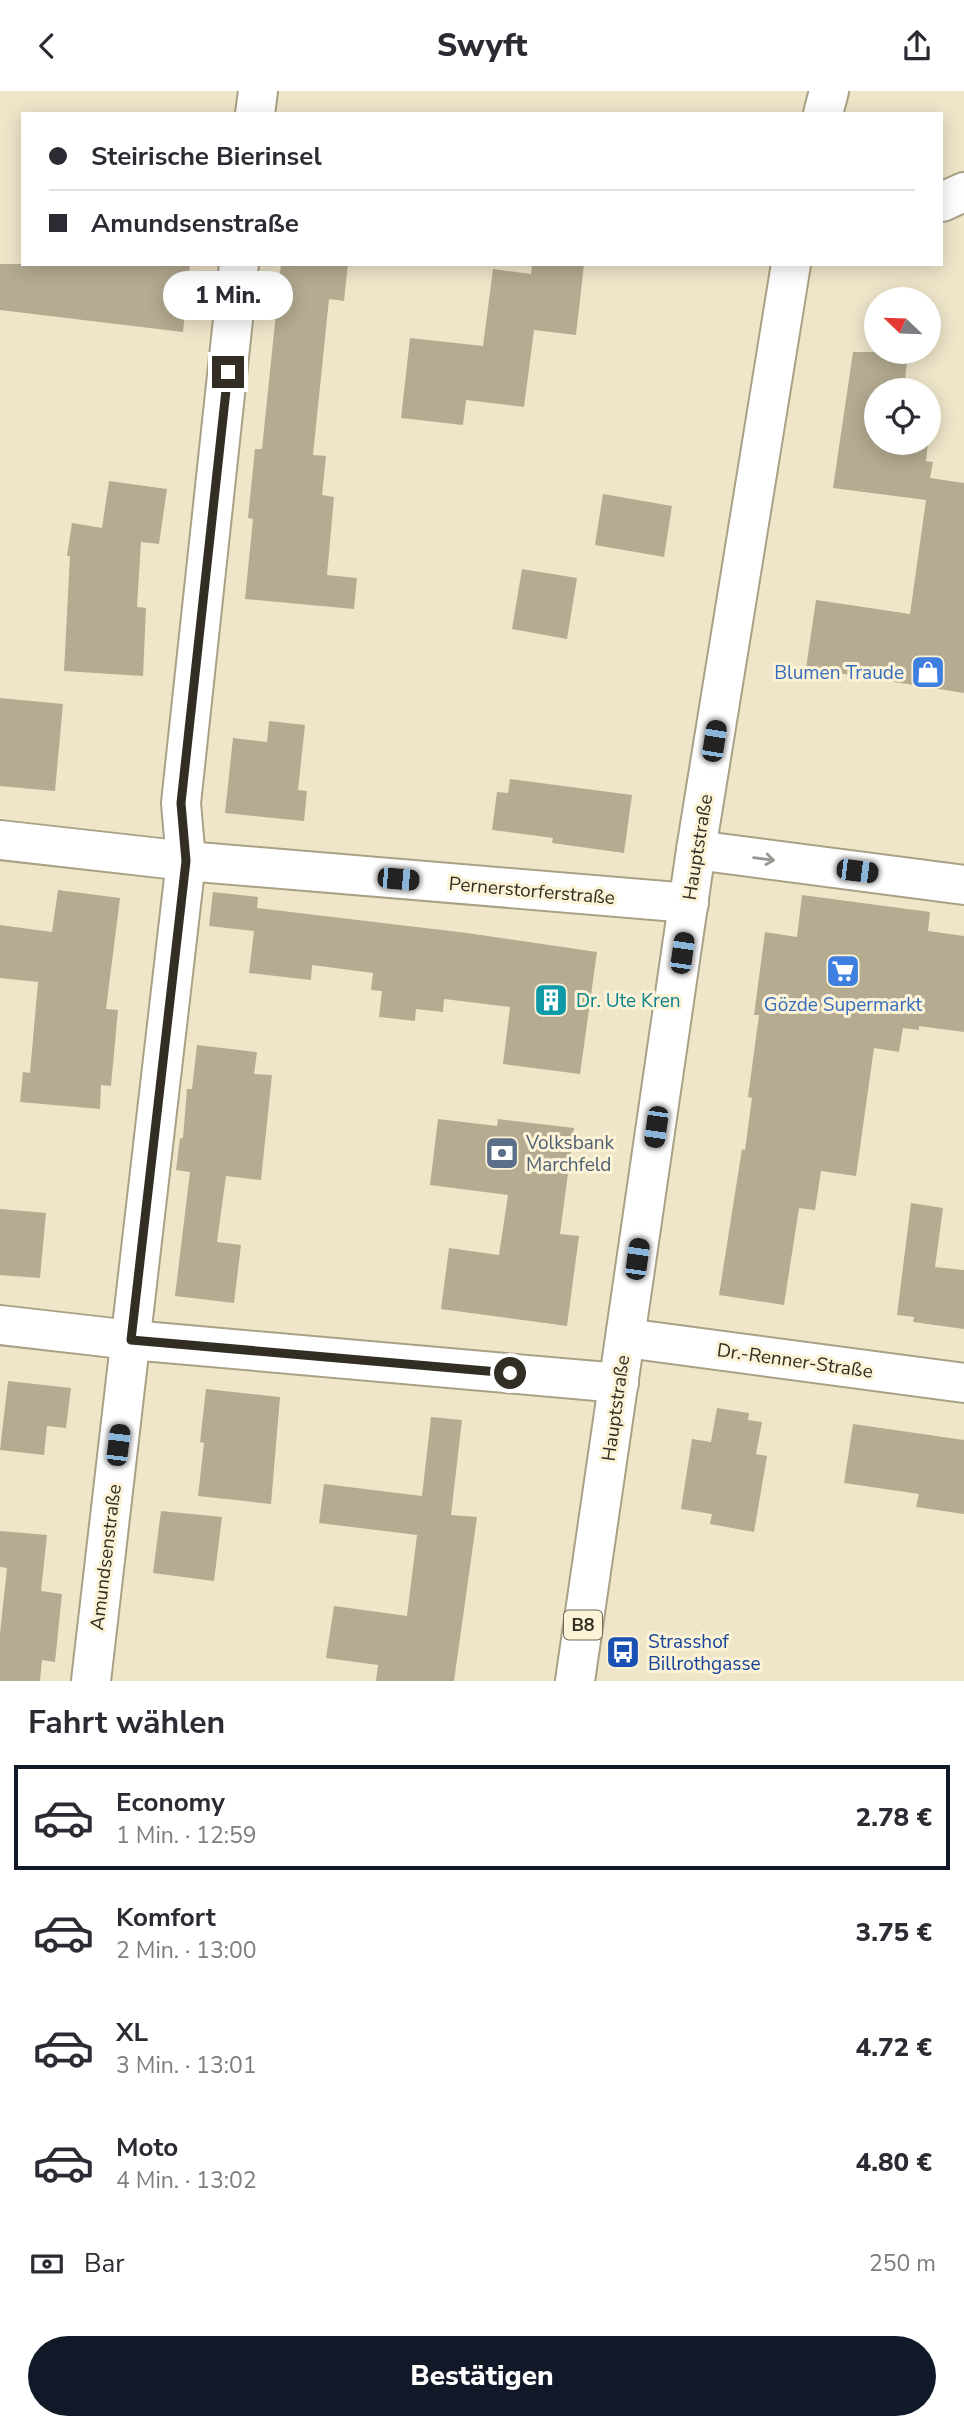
<!DOCTYPE html>
<html lang="de">
<head>
<meta charset="utf-8">
<style>
	body { margin:0; font-family:"Nunito Sans",sans-serif; background:#f7f7f7; color:#2b2b33; height:100vh; display:flex; flex-direction:column; font-size:26px; white-space:nowrap }
	* { box-sizing:border-box; margin:0 }
	p { font-size:23px; color:#7c7c81 }
	.icon { flex:none; width:38px; height:38px; fill:none; stroke:currentColor; stroke-width:2; stroke-linecap:round; stroke-linejoin:round }
	.map { position:relative; height:1590px; overflow:hidden }
	.details { display:flex; flex-direction:column; background:#fff; flex:1 }
	.details>* { flex:none }
	.banner { position:absolute; left:21px; top:21px; width:922px; height:154px; border-radius:0px; box-shadow:0 4px 18px #0003; display:grid; align-content:center; height:154px; padding:0 28px; background:#fff }
	.needle { width:46px; rotate:293deg }
	.buttons { position:absolute; left:864px; top:196px; display:grid; gap:14px }
	.buttons a { display:grid; place-items:center; width:77px; height:77px; border-radius:50%; background:#fff; box-shadow:0 4px 18px #0003; font-size:35px }
	.end { position:absolute; width:32px; height:32px; margin:-16px; border:9px solid #322e24; background:#fff; box-shadow:0 0 0 4px #fff }
	.from { border-radius:50% }
	.bubble { position:absolute; height:49px; border-radius:24px; background:#fff; box-shadow:0 4px 18px #0003; font-size:23px; font-weight:800; line-height:49px; text-align:center }
	.car { position:absolute; width:21px; height:42px; margin:-21px -10px; border-radius:9px; box-shadow:0 0 5px 2px #0007; background:linear-gradient(#222 24%,#8ab4d8 0 40%,#222 0 76%,#8ab4d8 0 86%,#222 0) }
	.banner b { display:flex; align-items:center; gap:24px; height:66px; font-size:26px }
	.banner b+b { border-top:2px solid #e1e1e2 }
	.banner i { width:18px; height:18px; background:#2b2b33 }
	ul { padding:0; list-style:none }
	li { display:flex; align-items:center; gap:21px; height:105px; margin:0 14px 10px; padding:0 14px; border:4px solid transparent; border-radius:0px }
	li div { flex:1 }
	li b { display:block; font-size:26px }
	li em { font-style:normal; font-weight:800 }
	li.active { border-color:#111827 }
	li>.icon { width:63px; height:63px; stroke-width:1.5 }
	h2 { padding:0 28px; font-size:32px; line-height:84px }
	.pay { display:flex; align-items:center; gap:18px; height:77px; padding:0 28px; font-size:26px }
	.pay p { margin-inline-start:auto }
	.primary-button { display:flex; gap:14px; margin-top:auto; padding:14px 28px }
	.primary-button a { flex:1; height:80px; border-radius:42px; background:#111827; color:#fff; font-size:28px; font-weight:800; line-height:80px; text-align:center }
	header { display:flex; justify-content:space-between; align-items:center; height:91px; padding:0 28px; background:#fff; font-size:32px; font-weight:800 }
	.map>svg:first-child { display:block }
</style>
</head>
<body>
<header><svg class="icon" aria-label="back" viewBox="0 0 24 24"><path d="M15 5l-7 7 7 7"/></svg>Swyft<svg class="icon" aria-label="share" viewBox="0 0 24 24"><path d="M12 15V3M7 8l5-5 5 5M5 13v7h14v-7"/></svg></header>
<div class="map">
<svg width="964" height="1590" viewBox="0 0 964 1590">
	<rect width="100%" height="100%" fill="#efe6ca"/>
	<g fill="#b4ab91">
		<polygon points="0,173 190,173 183,241 0,219"/>
		<polygon points="281,173 348,173 344,210 329,208 313,364 326,365 322,404 334,406 327,484 357,487 354,518 245,508 253,428 248,427 255,358 262,358"/>
		<polygon points="532,173 584,173 576,244 534,239 524,316 466,309 463,334 401,327 410,247 483,255 493,178 531,183"/>
		<polygon points="853,261 908,261 904,298 911,299 877,299 877,352 928,352 926,370 933,371 930,387 964,392 964,602 806,577 816,509 910,523 926,409 833,397"/>
		<polygon points="109,390 167,398 159,453 141,451 137,516 146,517 143,585 64,580 70,465 67,465 72,432 102,437"/>
		<polygon points="603,403 672,415 664,466 595,454"/>
		<polygon points="522,478 577,487 567,548 512,538"/>
		<polygon points="0,607 63,613 55,700 0,695"/>
		<polygon points="269,630 305,634 298,699 307,700 304,730 225,722 233,647 267,651"/>
		<polygon points="510,688 632,704 624,762 552,752 553,747 492,739 497,701 508,702"/>
		<polygon points="58,799 120,807 106,918 118,919 111,995 101,994 100,1018 20,1011 23,981 30,982 38,891 0,887 0,834 52,841"/>
		<polygon points="213,801 258,806 256,830 257,817 467,842 597,861 580,983 503,973 510,916 444,908 443,921 416,918 415,930 379,926 382,900 371,899 373,882 312,874 311,889 249,882 254,840 209,835"/>
		<polygon points="802,804 930,821 928,840 964,845 964,941 919,935 919,939 903,937 899,961 874,957 856,1085 821,1080 815,1119 799,1117 784,1214 719,1204 742,1058 745,1059 752,1007 748,1006 759,924 754,924 765,841 797,846"/>
		<polygon points="197,954 257,961 254,983 272,984 261,1089 226,1085 217,1151 241,1154 234,1212 175,1205 190,1081 176,1079 180,1047 183,1047 187,998 192,998"/>
		<polygon points="438,1028 497,1035 498,1028 574,1037 560,1143 579,1145 567,1235 441,1218 449,1157 499,1164 508,1104 430,1094"/>
		<polygon points="911,1112 943,1117 935,1176 964,1179 964,1238 913,1231 914,1226 897,1224"/>
		<polygon points="0,1118 46,1122 40,1187 0,1184"/>
		<polygon points="8,1290 71,1297 66,1337 47,1335 44,1364 0,1359"/>
		<polygon points="206,1298 280,1306 271,1413 198,1405 204,1352 200,1351"/>
		<polygon points="717,1317 749,1322 748,1329 762,1331 756,1363 767,1365 754,1441 710,1433 712,1423 681,1418 692,1348 711,1351"/>
		<polygon points="431,1326 462,1329 451,1424 477,1426 454,1590 376,1590 378,1574 326,1567 334,1515 407,1525 417,1444 319,1432 324,1393 422,1405"/>
		<polygon points="853,1333 964,1349 964,1423 916,1416 919,1403 844,1392"/>
		<polygon points="161,1420 222,1426 214,1490 153,1482"/>
		<polygon points="0,1440 47,1444 41,1500 62,1503 55,1571 42,1569 40,1590 0,1590 0,1542 7,1477 0,1476"/>
	</g>
	<g fill="none" stroke-linecap="round" stroke-linejoin="round">
		<g stroke="#a9a186" stroke-width="42">
			<g id="street">
				<polyline points="255,23 258,0"/>
				<polyline points="942,111 964,101"/>
				<polyline points="0,749 186,770 689,812"/>
				<polyline points="696,759 964,794"/>
				<polyline points="0,1234 131,1249 619,1292"/>
				<polyline points="626,1247 964,1292"/>
				<polyline points="91,1590 186,770 181,712 239,173"/>
			</g>
		</g>
		<g stroke="#a9a186" stroke-width="42">
			<g id="primary">
				<polyline points="823,23 829,0"/>
				<polyline points="575,1590 696,759 791,173"/>
			</g>
		</g>
		<use href="#street" stroke="#fff" stroke-width="38"/>
		<use href="#primary" stroke="#fff" stroke-width="38"/>
	</g>
	<defs><path id="oneway-shaft" d="M-6 0H5M1.5-3L5.5 0L1.5 3" fill="none" stroke-width="1.6" stroke-linecap="round" stroke-linejoin="round" transform="scale(1.75)"/></defs>
	<use stroke="#989692" href="#oneway-shaft" transform="translate(764 768) rotate(7)"/>
	<g fill="none" stroke-linecap="round" stroke-linejoin="round">
		<polyline stroke="#322e24" stroke-width="9" points="228,281 181,712 186,770 131,1249 510,1282"/>
	</g>
	<defs>
		<g id="shop-square" transform="scale(1.75)"><rect x="-9" y="-9" width="18" height="18" rx="4" fill="#3f7fe0" stroke="#fcf3d7"/><path d="M-5-2.5h2.3a2.7 3.5 0 0 1 5.4 0H5L5.5 6h-11ZM-1.5-2.5h3a1.5 2.3 0 0 0-3 0Z" fill="#fff"/></g>
		<g id="supermarket-square" transform="scale(1.75)"><rect x="-9" y="-9" width="18" height="18" rx="4" fill="#3f7fe0" stroke="#fcf3d7"/><path d="M-6-5.5h2.5l.6 2H6L4.5 2H-2.5L-4.4-4H-6ZM-1.5 3.2a1.3 1.3 0 1 0 .1 0ZM3 3.2a1.3 1.3 0 1 0 .1 0Z" fill="#fff"/></g>
		<g id="building-square" transform="scale(1.75)"><rect x="-9" y="-9" width="18" height="18" rx="4" fill="#0f9aa8" stroke="#fcf3d7"/><path d="M-4-6H4V6H1V3H-1V6H-4ZM-2.5-4.3h1.7v1.8h-1.7ZM.8-4.3h1.7v1.8H.8ZM-2.5-1h1.7V.8h-1.7ZM.8-1h1.7V.8H.8Z" fill="#fff"/></g>
		<g id="bank-square" transform="scale(1.75)"><rect x="-9" y="-9" width="18" height="18" rx="4" fill="#5c6f8a" stroke="#fcf3d7"/><path d="M-6-4H6V4H-6ZM0-2.3a2.3 2.3 0 1 0 0 4.6a2.3 2.3 0 1 0 0-4.6Z" fill="#fff"/></g>
		<g id="bus-square" transform="scale(1.75)"><rect x="-9" y="-9" width="18" height="18" rx="4" fill="#1a4fb4" stroke="#fcf3d7"/><path d="M-5-6H5V4H4V6H2V4H-2V6H-4V4H-5ZM-3.5-4V0h7V-4ZM-3.5 1.2v1.5H-2V1.2ZM2 1.2v1.5H3.5V1.2Z" fill="#fff"/></g>
	</defs>
	<g fill-rule="evenodd">
		<use href="#shop-square" x="928" y="581"/>
		<use href="#supermarket-square" x="843" y="880"/>
		<use href="#building-square" x="551" y="909"/>
		<use href="#bank-square" x="502" y="1062"/>
		<use href="#bus-square" x="623" y="1561"/>
	</g>
	<g text-anchor="middle" stroke-width="6" stroke-linejoin="round" paint-order="stroke">
		<rect fill="#fcf3d7" stroke="#6f695a" stroke-width="2" x="564" y="1519.5" width="38" height="29" rx="5"/>
		<g font-size="18" font-weight="bold" fill="#322e24">
			<text x="583" y="1540">B8</text>
		</g>
		<g font-size="19" fill="#366cbe" stroke="#fcf3d7" text-anchor="end">
			<text x="904" y="588">Blumen Traude</text>
			<text x="843" y="920" text-anchor="middle">Gözde Supermarkt</text>
		</g>
		<g font-size="19" fill="#322e24" stroke="#fcf3d7">
			<text transform="translate(697 756) rotate(-81)" y="7">Hauptstraße</text>
			<text transform="translate(532 799) rotate(5)" y="7">Pernerstorferstraße</text>
			<text transform="translate(795 1269) rotate(8)" y="7">Dr.-Renner-Straße</text>
			<text transform="translate(615 1317) rotate(-82)" y="7">Hauptstraße</text>
			<text transform="translate(105 1466) rotate(-83)" y="7">Amundsenstraße</text>
		</g>
		<g font-size="19" fill="#0d838f" stroke="#fcf3d7" text-anchor="start">
			<text x="576" y="916">Dr. Ute Kren</text>
		</g>
		<g font-size="19" fill="#4e5e75" stroke="#fcf3d7" text-anchor="start">
			<text x="526" y="1058">Volksbank<tspan x="526" dy="22">Marchfeld</tspan></text>
		</g>
		<g font-size="19" fill="#164399" stroke="#fcf3d7" text-anchor="start">
			<text x="648" y="1557">Strasshof<tspan x="648" dy="22">Billrothgasse</tspan></text>
		</g>
	</g>
</svg>
<div class="buttons">
<a><svg class="needle" viewBox="-14 -14 28 28"><path d="M0-13l5 13h-10z" fill="#e53935"/><path d="M0 13l5-13h-10z" fill="#7c7c81"/></svg></a>
<a><svg class="icon" aria-label="locate" viewBox="0 0 24 24"><circle cx="12" cy="12" r="6"/><path d="M12 2v4M12 18v4M2 12h4M18 12h4"/></svg></a>
</div>
<i class="end from" style="left:510px;top:1282px"></i>
<i class="end" style="left:228px;top:281px"></i>
<div class="bubble" style="left:163px;top:180px;width:130px">1 Min.</div>
<i class="car" style="left:714px;top:650px;rotate:9deg"></i>
<i class="car" style="left:857px;top:780px;rotate:97deg"></i>
<i class="car" style="left:398px;top:788px;rotate:95deg"></i>
<i class="car" style="left:682px;top:862px;rotate:8deg"></i>
<i class="car" style="left:656px;top:1036px;rotate:188deg"></i>
<i class="car" style="left:637px;top:1168px;rotate:8deg"></i>
<i class="car" style="left:118px;top:1354px;rotate:7deg"></i>
<div class="banner">
<b><i class="from"></i>Steirische Bierinsel</b>
<b><i></i>Amundsenstraße</b>
</div>
</div>
<section class="details">
<h2>Fahrt wählen</h2>
<ul>
<li class="active"><svg class="icon" aria-label="car" viewBox="0 0 24 24"><path d="M5 17H2v-5l4-1 3-4h7l3 4 3 1v5h-3M9 17h6M6 11h13"/><circle cx="7" cy="17" r="2"/><circle cx="17" cy="17" r="2"/></svg><div><b>Economy</b><p>1 Min. · 12:59</p></div><em>2.78 €</em></li>
<li><svg class="icon" aria-label="car" viewBox="0 0 24 24"><path d="M5 17H2v-5l4-1 3-4h7l3 4 3 1v5h-3M9 17h6M6 11h13"/><circle cx="7" cy="17" r="2"/><circle cx="17" cy="17" r="2"/></svg><div><b>Komfort</b><p>2 Min. · 13:00</p></div><em>3.75 €</em></li>
<li><svg class="icon" aria-label="car" viewBox="0 0 24 24"><path d="M5 17H2v-5l4-1 3-4h7l3 4 3 1v5h-3M9 17h6M6 11h13"/><circle cx="7" cy="17" r="2"/><circle cx="17" cy="17" r="2"/></svg><div><b>XL</b><p>3 Min. · 13:01</p></div><em>4.72 €</em></li>
<li><svg class="icon" aria-label="car" viewBox="0 0 24 24"><path d="M5 17H2v-5l4-1 3-4h7l3 4 3 1v5h-3M9 17h6M6 11h13"/><circle cx="7" cy="17" r="2"/><circle cx="17" cy="17" r="2"/></svg><div><b>Moto</b><p>4 Min. · 13:02</p></div><em>4.80 €</em></li>
</ul>
<div class="pay"><svg class="icon" aria-label="cash" viewBox="0 0 24 24"><path d="M3 7h18v10H3z"/><circle cx="12" cy="12" r="2"/></svg>Bar<p>250 m</p></div>
<div class="primary-button"><a>Bestätigen</a></div>
</section>
</body>
</html>
